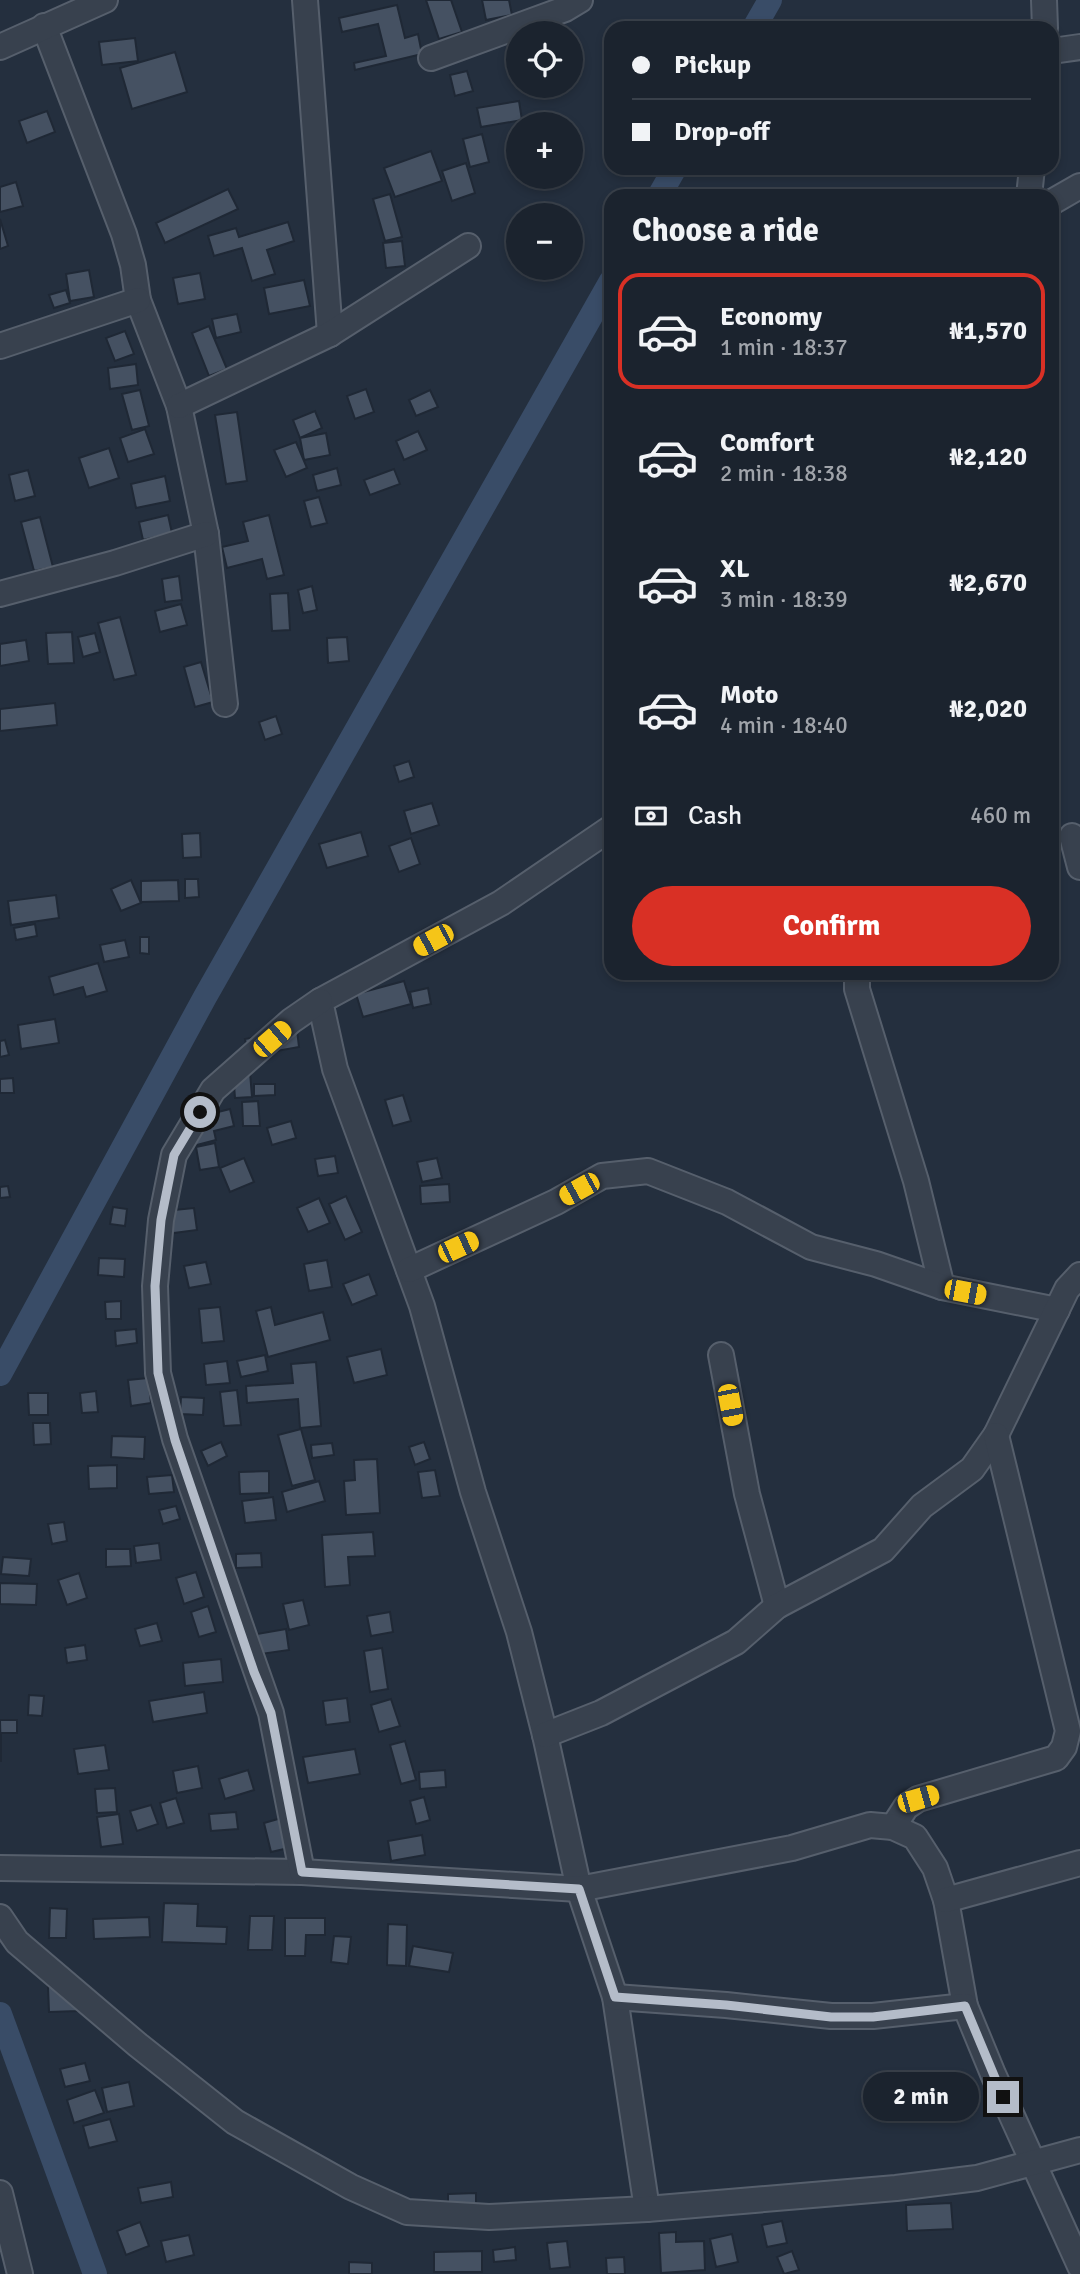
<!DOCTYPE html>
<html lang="en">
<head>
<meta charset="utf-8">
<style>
	body { margin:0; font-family:Signika,sans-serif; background:#282f3a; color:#f1f3f6; height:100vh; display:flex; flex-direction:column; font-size:26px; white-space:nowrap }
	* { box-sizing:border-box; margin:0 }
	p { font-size:23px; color:#a0a4aa }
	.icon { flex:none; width:38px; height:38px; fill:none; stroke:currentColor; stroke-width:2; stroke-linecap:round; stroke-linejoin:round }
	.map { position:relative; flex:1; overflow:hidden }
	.drawer { position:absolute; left:604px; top:189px; width:455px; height:791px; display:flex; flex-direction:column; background:#1b232e; border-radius:21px; box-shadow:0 4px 10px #0003,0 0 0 2px #39404a }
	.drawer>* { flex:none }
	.guide { position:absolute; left:604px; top:21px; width:455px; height:154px; border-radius:21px; box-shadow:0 4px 10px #0003,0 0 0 2px #39404a; display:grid; align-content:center; height:154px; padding:0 28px; background:#1b232e }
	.buttons { position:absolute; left:506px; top:21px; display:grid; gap:14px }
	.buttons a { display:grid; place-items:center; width:77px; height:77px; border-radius:50%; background:#1b232e; box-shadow:0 4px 10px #0003,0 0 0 2px #39404a; font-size:35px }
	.end { position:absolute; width:32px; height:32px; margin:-16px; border:9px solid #b4bcc9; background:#111; box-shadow:0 0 0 4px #111 }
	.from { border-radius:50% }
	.bubble { position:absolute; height:49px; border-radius:24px; background:#1b232e; box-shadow:0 4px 10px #0003,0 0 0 2px #39404a; font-size:23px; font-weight:700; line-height:49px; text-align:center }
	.car { position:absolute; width:21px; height:42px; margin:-21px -10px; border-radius:9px; box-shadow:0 0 5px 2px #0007; background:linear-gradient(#f5c518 24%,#345 0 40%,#f5c518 0 76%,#345 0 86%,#f5c518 0) }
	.guide b { display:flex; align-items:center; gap:24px; height:66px; font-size:26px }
	.guide b+b { border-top:2px solid #39404a }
	.guide i { width:18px; height:18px; background:#f1f3f6 }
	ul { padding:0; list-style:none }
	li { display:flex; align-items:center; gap:21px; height:116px; margin:0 14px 10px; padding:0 14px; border:4px solid transparent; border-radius:21px }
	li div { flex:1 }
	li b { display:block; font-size:26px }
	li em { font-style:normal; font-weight:700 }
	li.active { border-color:#d93025 }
	li>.icon { width:63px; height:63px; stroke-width:1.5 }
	h2 { padding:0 28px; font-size:32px; line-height:84px }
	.pay { display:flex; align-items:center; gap:18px; height:77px; padding:0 28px; font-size:26px }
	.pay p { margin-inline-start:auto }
	.cta { display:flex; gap:14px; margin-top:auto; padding:14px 28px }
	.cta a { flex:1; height:80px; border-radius:42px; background:#d93025; color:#fff; font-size:28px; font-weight:700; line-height:80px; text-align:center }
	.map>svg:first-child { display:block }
</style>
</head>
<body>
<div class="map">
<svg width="1080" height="2274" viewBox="0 0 1080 2274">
	<rect width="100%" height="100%" fill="#242f3e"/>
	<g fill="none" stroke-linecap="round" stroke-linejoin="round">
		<g stroke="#394c67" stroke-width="24">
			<polyline points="754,28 770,0"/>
			<polyline points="659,196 675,168"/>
			<polyline points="0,1374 205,997 611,281"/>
			<polyline points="0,2014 95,2274"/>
		</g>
	</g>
	<g fill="#455162" stroke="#1f2835" stroke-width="2">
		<polygon points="426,0 451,0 462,32 439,39"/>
		<polygon points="482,0 509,0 512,15 486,20"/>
		<polygon points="397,5 405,38 418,34 422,54 355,70 354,63 386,56 378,24 342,32 339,18"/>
		<polygon points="135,38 138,61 102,65 99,42"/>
		<polygon points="175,52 187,92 132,109 120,68"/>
		<polygon points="467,71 473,91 455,96 450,75"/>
		<polygon points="519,101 522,120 481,127 477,108"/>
		<polygon points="47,111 55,132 27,143 19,121"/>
		<polygon points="482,134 489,162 470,167 463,139"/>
		<polygon points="431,151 442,181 395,197 384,168"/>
		<polygon points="466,163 475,193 452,201 442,171"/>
		<polygon points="16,182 23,206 0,212 0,187"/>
		<polygon points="228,189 238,209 165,243 156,223"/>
		<polygon points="390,194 402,237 385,241 373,199"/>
		<polygon points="0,219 8,246 0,249"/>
		<polygon points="288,222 294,241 267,250 275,274 252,281 242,248 214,256 208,236 236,228 239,237"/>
		<polygon points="402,241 405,266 386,268 383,243"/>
		<polygon points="89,270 94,297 70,301 66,274"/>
		<polygon points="200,273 205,299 178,304 173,278"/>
		<polygon points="304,280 310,306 269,314 264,288"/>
		<polygon points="66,290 70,303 54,308 49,295"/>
		<polygon points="237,314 241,332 216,338 212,319"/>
		<polygon points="209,326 227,369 209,376 192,333"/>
		<polygon points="125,331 134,354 115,361 106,338"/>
		<polygon points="136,364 138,385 110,389 108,368"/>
		<polygon points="366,389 374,412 355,419 347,396"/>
		<polygon points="140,390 149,426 132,430 122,394"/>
		<polygon points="430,390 438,407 416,416 409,400"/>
		<polygon points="315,411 322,428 300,438 293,420"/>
		<polygon points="237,412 247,481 226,484 215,415"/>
		<polygon points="145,429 154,454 128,462 120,438"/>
		<polygon points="418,431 427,450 404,460 396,441"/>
		<polygon points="326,433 330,455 304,460 300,438"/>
		<polygon points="296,442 307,468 286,477 274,450"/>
		<polygon points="109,448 119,478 89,488 79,458"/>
		<polygon points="337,468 341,485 317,491 313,475"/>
		<polygon points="394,469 400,484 370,495 364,480"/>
		<polygon points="28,470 35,496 15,501 9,475"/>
		<polygon points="165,476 170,501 136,508 131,484"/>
		<polygon points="319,497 327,523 311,527 304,501"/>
		<polygon points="168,515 172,533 143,540 139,522"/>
		<polygon points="269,515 284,575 267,579 262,559 227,568 222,547 248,541 243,522"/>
		<polygon points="40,517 53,567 34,571 21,522"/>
		<polygon points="179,576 182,600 165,602 162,579"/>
		<polygon points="312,586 317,610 303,613 298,590"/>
		<polygon points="288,593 290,630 272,631 270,594"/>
		<polygon points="181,604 187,625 160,632 155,611"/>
		<polygon points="120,617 136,675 114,680 98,623"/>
		<polygon points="72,632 74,663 48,664 46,633"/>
		<polygon points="95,633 100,652 83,657 78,637"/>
		<polygon points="347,637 349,661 328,663 327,638"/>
		<polygon points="26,640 29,661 0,666 0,644"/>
		<polygon points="201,662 213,702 195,707 184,667"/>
		<polygon points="55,703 57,725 0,731 0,709"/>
		<polygon points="276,716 282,734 265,740 259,722"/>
		<polygon points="409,761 414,777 399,782 394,766"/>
		<polygon points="432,803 439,825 411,834 404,811"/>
		<polygon points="361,832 368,856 327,868 319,844"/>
		<polygon points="200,833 201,857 183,858 182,834"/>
		<polygon points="411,838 420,864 399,872 389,846"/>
		<polygon points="185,879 198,879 199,897 185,898"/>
		<polygon points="131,880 141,903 121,911 111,889"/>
		<polygon points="178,880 179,901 141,902 141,881"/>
		<polygon points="56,895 59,918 11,925 8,901"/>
		<polygon points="35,924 37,936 16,940 14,928"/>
		<polygon points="140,937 149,937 149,954 140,953"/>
		<polygon points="125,940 129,957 104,962 100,945"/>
		<polygon points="98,963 107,991 86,997 83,987 54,995 49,977"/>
		<polygon points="404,981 411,1004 363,1017 356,994"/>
		<polygon points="428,988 431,1004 413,1008 410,992"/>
		<polygon points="55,1019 59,1043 21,1049 18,1025"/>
		<polygon points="297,1030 299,1047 248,1056 245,1039"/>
		<polygon points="5,1040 9,1055 0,1057 0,1041"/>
		<polygon points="233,1072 250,1072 252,1097 235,1098"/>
		<polygon points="13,1078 14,1093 0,1093 0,1079"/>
		<polygon points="254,1084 275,1084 275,1095 254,1096"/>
		<polygon points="403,1095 411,1121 393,1126 385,1100"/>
		<polygon points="258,1101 260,1126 243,1126 242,1102"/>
		<polygon points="230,1109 234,1126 214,1131 216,1140 193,1146 186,1120"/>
		<polygon points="291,1121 296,1138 272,1145 267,1128"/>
		<polygon points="215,1143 219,1167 200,1170 196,1147"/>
		<polygon points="335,1156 338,1173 318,1176 315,1159"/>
		<polygon points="244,1158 254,1182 230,1192 220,1168"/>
		<polygon points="437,1158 442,1178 422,1182 417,1162"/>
		<polygon points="449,1184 450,1202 421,1204 420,1186"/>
		<polygon points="8,1186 10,1197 0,1198 0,1187"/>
		<polygon points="346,1196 362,1232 345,1240 329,1204"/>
		<polygon points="319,1198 330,1223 308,1232 297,1208"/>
		<polygon points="113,1207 127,1209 125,1226 110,1224"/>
		<polygon points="194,1208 197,1230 166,1234 164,1211"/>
		<polygon points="99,1258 125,1259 124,1277 98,1275"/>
		<polygon points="327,1260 332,1287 309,1291 304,1264"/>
		<polygon points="206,1262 211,1284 189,1288 184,1266"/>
		<polygon points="369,1274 377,1295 352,1305 343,1284"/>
		<polygon points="121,1301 121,1319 106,1319 105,1302"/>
		<polygon points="220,1307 224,1341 202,1343 199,1309"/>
		<polygon points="271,1307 275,1325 323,1312 330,1340 268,1357 256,1311"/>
		<polygon points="136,1329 137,1343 116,1346 115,1331"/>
		<polygon points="381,1349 387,1375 354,1383 347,1357"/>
		<polygon points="265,1355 268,1371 241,1377 237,1361"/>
		<polygon points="227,1361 230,1383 206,1385 204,1364"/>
		<polygon points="316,1362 321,1426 300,1428 298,1399 247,1403 246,1386 293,1383 291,1364"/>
		<polygon points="148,1378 151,1403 131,1406 128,1380"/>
		<polygon points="237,1390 241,1425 224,1426 220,1392"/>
		<polygon points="96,1391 98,1412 82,1413 80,1393"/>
		<polygon points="28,1393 48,1393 48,1415 29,1415"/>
		<polygon points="181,1397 204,1398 203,1415 180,1414"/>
		<polygon points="33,1423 50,1423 51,1444 34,1445"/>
		<polygon points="301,1429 315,1480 292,1486 278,1435"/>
		<polygon points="112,1436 145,1437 144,1459 111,1457"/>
		<polygon points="221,1442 227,1456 208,1466 201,1451"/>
		<polygon points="424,1442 430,1459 415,1465 409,1447"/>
		<polygon points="332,1443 334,1455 312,1458 311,1445"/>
		<polygon points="377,1459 380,1513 346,1515 344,1481 355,1480 354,1460"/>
		<polygon points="117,1465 117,1488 89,1489 88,1466"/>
		<polygon points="435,1470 440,1496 422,1498 418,1472"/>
		<polygon points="269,1471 269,1493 240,1494 239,1472"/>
		<polygon points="172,1475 174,1492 149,1494 147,1477"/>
		<polygon points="319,1481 325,1501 287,1512 282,1492"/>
		<polygon points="273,1497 276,1520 245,1523 242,1501"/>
		<polygon points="176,1506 180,1519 163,1524 159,1510"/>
		<polygon points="64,1522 67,1541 52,1544 48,1524"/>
		<polygon points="373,1532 375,1556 348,1557 350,1585 325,1587 322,1535"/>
		<polygon points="159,1543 161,1560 136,1563 134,1546"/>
		<polygon points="106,1549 130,1549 131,1566 106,1567"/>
		<polygon points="261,1553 262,1567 236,1568 236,1554"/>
		<polygon points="3,1557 31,1559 29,1576 1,1574"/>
		<polygon points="196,1572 204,1597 184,1604 176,1578"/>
		<polygon points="79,1573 87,1598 67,1605 58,1580"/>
		<polygon points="0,1583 37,1584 36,1605 0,1604"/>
		<polygon points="303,1600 309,1625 289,1630 283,1604"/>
		<polygon points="208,1606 216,1632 199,1637 191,1612"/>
		<polygon points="390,1612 393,1632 371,1636 367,1616"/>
		<polygon points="157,1623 162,1641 140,1646 135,1629"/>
		<polygon points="286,1629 289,1650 261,1654 257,1634"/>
		<polygon points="85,1645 87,1660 67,1663 65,1648"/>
		<polygon points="382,1648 388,1689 370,1692 364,1651"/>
		<polygon points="221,1659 223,1682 185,1686 183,1663"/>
		<polygon points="204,1692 207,1713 153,1722 149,1701"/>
		<polygon points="29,1695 44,1696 42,1716 28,1715"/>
		<polygon points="347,1698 350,1722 326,1725 323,1701"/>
		<polygon points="391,1699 400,1726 379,1732 371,1705"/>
		<polygon points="0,1720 17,1720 17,1733 1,1733 1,1762"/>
		<polygon points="405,1741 416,1780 401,1784 390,1745"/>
		<polygon points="105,1745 109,1770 78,1774 74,1749"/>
		<polygon points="355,1749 360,1774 308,1783 303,1757"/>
		<polygon points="198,1766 202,1788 177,1793 173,1771"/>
		<polygon points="248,1770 254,1790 225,1799 219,1779"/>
		<polygon points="445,1770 446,1787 420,1789 419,1772"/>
		<polygon points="115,1788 117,1812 97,1813 95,1789"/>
		<polygon points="424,1797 430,1820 416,1824 410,1801"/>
		<polygon points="176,1798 184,1823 167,1828 160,1803"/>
		<polygon points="151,1805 158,1824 137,1831 130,1811"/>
		<polygon points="236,1812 238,1829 211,1831 209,1814"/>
		<polygon points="119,1814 123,1844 101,1847 97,1817"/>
		<polygon points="285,1817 293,1847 271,1852 264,1823"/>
		<polygon points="422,1835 425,1855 391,1861 388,1841"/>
		<polygon points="164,1903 198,1904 197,1926 227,1927 226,1944 162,1942"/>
		<polygon points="50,1908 67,1909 66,1938 49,1938"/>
		<polygon points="250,1916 274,1916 272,1950 248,1950"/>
		<polygon points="149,1917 150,1937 94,1939 93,1919"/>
		<polygon points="285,1918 325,1918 325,1935 306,1935 305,1956 285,1956"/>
		<polygon points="388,1924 407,1925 406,1966 387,1965"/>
		<polygon points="334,1936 351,1937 348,1964 331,1962"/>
		<polygon points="413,1946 453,1953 449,1972 409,1966"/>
		<polygon points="77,1986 78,2011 49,2012 48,1987"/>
		<polygon points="85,2063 90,2081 65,2087 60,2069"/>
		<polygon points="129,2082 134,2106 107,2112 102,2088"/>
		<polygon points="95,2090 104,2113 74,2123 67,2100"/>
		<polygon points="110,2119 117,2141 89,2148 83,2126"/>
		<polygon points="171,2182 173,2197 141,2203 138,2188"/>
		<polygon points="476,2193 476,2218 448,2219 448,2194"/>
		<polygon points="951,2203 953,2229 907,2231 906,2205"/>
		<polygon points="782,2221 787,2243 767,2247 762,2225"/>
		<polygon points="140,2222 149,2246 126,2255 117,2231"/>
		<polygon points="676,2232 676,2242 704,2241 705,2270 661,2273 659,2233"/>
		<polygon points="732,2234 738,2262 716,2267 710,2239"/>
		<polygon points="189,2235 194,2255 166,2262 161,2241"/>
		<polygon points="567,2241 570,2267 550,2269 547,2243"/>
		<polygon points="515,2247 516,2260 494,2262 493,2250"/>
		<polygon points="482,2251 482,2272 434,2272 434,2252"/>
		<polygon points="792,2251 799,2270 784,2274 777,2257"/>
		<polygon points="624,2257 625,2274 607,2274 606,2258"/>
		<polygon points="349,2262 372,2263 372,2274 349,2274"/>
	</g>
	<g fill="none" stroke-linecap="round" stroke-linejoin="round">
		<g stroke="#565f6c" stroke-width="28">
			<g id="minor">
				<polyline points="305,0 330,334"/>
				<polyline points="1044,0 1045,28"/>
				<polyline points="44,26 124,234 133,265 138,300 179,406 206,534 225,704"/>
				<polyline points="0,47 105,0"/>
				<polyline points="1052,51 1080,47"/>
				<polyline points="431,58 565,9 580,0"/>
				<polyline points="1029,196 1032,168"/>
				<polyline points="1052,202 1080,186"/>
				<polyline points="0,346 138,300"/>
				<polyline points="179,406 330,334 468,246"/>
				<polyline points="0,594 115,563 206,534"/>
				<polyline points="611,828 501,903 320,1001 335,1069 422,1306 473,1492 519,1632 545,1735 579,1889 615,1997 647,2209"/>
				<polyline points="1072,836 1080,867"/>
				<polyline points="857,973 857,989 916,1181 942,1287"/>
				<polyline points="409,1270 556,1202 602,1176 648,1171 727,1202 811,1247 876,1264 942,1287 1057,1310"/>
				<polyline points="721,1355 747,1494 777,1606"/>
				<polyline points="545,1735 601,1713 736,1642 777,1606 883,1550 922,1506 972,1469 996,1435 1067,1289 1080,1275"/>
				<polyline points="893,1827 906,1807 918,1799 1056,1758 1064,1747 1068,1731 996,1435"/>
				<polyline points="0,1868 302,1872 579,1889 792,1848 870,1825 893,1827 915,1837 935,1868 946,1900 965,2006 993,2074 1080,2266"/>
				<polyline points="302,1872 271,1713 175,1439 158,1373 155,1286 161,1220 174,1155 213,1090 291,1021 320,1001"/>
				<polyline points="946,1900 1080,1863"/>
				<polyline points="0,1917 17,1942 138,2045 235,2122 351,2187 407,2212 489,2217 647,2209 896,2188 977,2178 1080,2150"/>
				<polyline points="615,1997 726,2005 831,2016 873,2016 965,2006"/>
				<polyline points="0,2193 20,2274"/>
			</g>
		</g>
		<use href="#minor" stroke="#38414e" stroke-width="24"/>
	</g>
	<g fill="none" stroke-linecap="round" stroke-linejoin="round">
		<polyline stroke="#b4bcc9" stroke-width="9" points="200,1112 174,1155 161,1220 155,1286 158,1373 175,1440 254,1672 271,1713 302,1872 579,1889 615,1997 726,2005 831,2017 873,2017 965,2006 1003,2097"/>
	</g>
</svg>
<div class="buttons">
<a><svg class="icon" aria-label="locate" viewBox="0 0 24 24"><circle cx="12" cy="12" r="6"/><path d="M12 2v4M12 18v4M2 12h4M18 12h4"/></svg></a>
<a>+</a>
<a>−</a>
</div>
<i class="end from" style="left:200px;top:1112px"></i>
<i class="end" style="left:1003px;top:2097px"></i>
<div class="bubble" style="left:863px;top:2072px;width:116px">2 min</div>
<i class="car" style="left:433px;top:940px;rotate:242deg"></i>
<i class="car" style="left:272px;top:1039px;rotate:49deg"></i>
<i class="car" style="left:579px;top:1189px;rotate:241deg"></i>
<i class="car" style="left:458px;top:1247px;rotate:65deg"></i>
<i class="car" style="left:965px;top:1292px;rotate:101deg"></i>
<i class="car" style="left:730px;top:1405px;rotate:169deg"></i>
<i class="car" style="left:918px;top:1799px;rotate:74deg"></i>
<div class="guide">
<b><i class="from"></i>Pickup</b>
<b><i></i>Drop-off</b>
</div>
<section class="drawer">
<h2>Choose a ride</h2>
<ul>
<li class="active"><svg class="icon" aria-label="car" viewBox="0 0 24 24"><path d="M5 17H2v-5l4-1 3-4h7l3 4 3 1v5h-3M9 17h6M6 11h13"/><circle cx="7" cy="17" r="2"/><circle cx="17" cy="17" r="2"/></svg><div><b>Economy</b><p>1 min · 18:37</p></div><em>₦1,570</em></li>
<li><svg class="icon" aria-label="car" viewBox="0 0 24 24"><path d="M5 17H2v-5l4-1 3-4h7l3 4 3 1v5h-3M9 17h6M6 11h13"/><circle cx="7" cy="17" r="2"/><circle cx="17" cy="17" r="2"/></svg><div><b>Comfort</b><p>2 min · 18:38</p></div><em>₦2,120</em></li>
<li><svg class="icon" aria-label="car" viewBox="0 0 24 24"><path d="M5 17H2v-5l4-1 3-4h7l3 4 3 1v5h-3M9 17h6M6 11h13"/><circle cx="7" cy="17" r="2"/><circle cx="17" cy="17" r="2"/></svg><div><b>XL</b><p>3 min · 18:39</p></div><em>₦2,670</em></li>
<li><svg class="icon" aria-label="car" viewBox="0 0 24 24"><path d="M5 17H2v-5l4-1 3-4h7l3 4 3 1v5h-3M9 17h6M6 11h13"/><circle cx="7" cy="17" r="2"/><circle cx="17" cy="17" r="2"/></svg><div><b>Moto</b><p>4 min · 18:40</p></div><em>₦2,020</em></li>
</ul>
<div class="pay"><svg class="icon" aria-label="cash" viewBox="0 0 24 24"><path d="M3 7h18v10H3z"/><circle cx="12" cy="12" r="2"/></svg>Cash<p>460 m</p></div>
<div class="cta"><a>Confirm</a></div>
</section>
</div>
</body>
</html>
